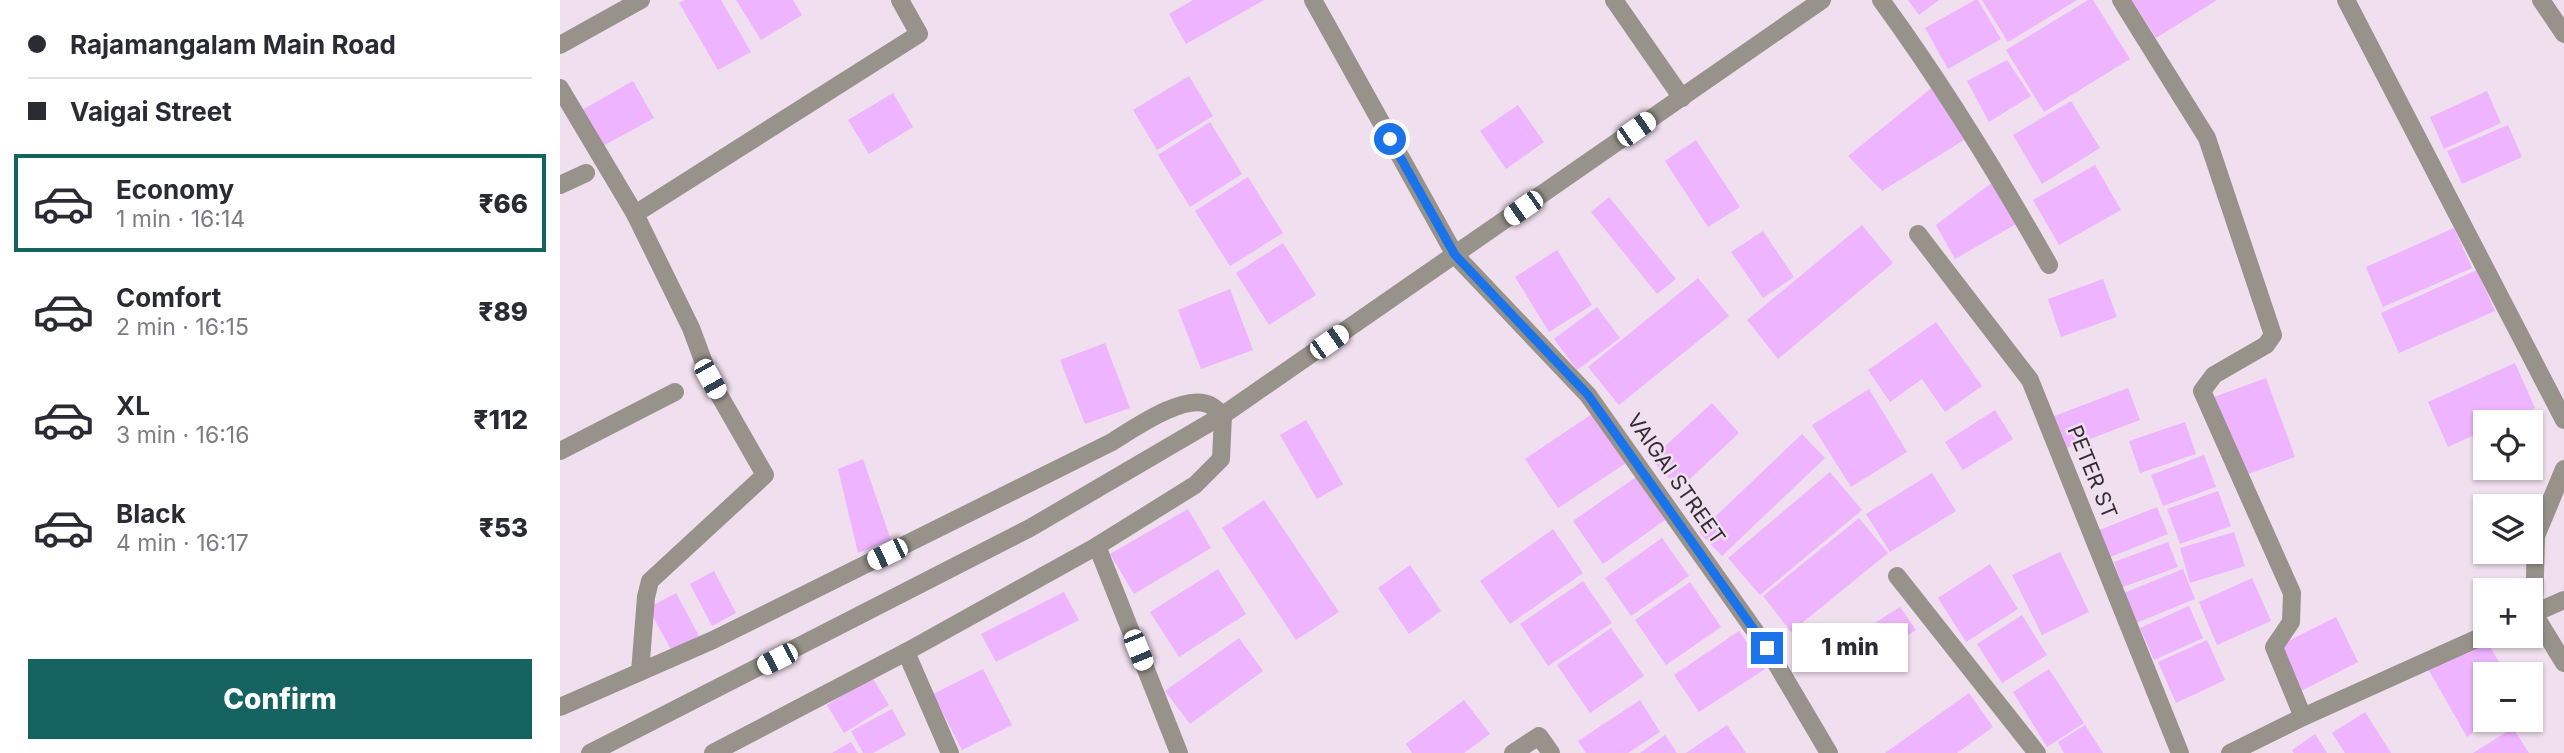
<!DOCTYPE html>
<html lang="en">
<head>
<meta charset="utf-8">
<style>
	body { margin:0; font-family:Inter,sans-serif; background:#f7f7f7; color:#2b2b33; height:100vh; display:flex; flex-direction:column; font-size:26px; white-space:nowrap }
	* { box-sizing:border-box; margin:0 }
	p { font-size:23px; color:#7c7c81 }
	.icon { flex:none; width:38px; height:38px; fill:none; stroke:currentColor; stroke-width:2; stroke-linecap:round; stroke-linejoin:round }
	.map { position:relative; flex:1; overflow:hidden }
	.details { display:flex; flex-direction:column; background:#fff; width:560px }
	.details>* { flex:none }
	.top-card { display:grid; align-content:center; height:154px; padding:0 28px; background:#fff }
	.fabs { position:absolute; left:1913px; top:410px; display:grid; gap:14px }
	.fabs a { display:grid; place-items:center; width:70px; height:70px; border-radius:0px; background:#fff; box-shadow:0 2px 5px #0004; font-size:35px }
	.end { position:absolute; width:32px; height:32px; margin:-16px; border:9px solid #1a73e8; background:#fff; box-shadow:0 0 0 4px #fff }
	.from { border-radius:50% }
	.bubble { position:absolute; height:49px; border-radius:0px; background:#fff; box-shadow:0 2px 5px #0004; font-size:23px; font-weight:800; line-height:49px; text-align:center }
	.car { position:absolute; width:21px; height:42px; margin:-21px -10px; border-radius:9px; box-shadow:0 0 5px 2px #0007; background:linear-gradient(#fff 24%,#345 0 40%,#fff 0 76%,#345 0 86%,#fff 0) }
	.top-card b { display:flex; align-items:center; gap:24px; height:66px; font-size:26px }
	.top-card b+b { border-top:2px solid #e1e1e2 }
	.top-card i { width:18px; height:18px; background:#2b2b33 }
	ul { padding:0; list-style:none }
	li { display:flex; align-items:center; gap:21px; height:98px; margin:0 14px 10px; padding:0 14px; border:4px solid transparent; border-radius:0px }
	li div { flex:1 }
	li b { display:block; font-size:26px }
	li em { font-style:normal; font-weight:800 }
	li.active { border-color:#146360 }
	li>.icon { width:63px; height:63px; stroke-width:1.5 }
	.button { display:flex; gap:14px; margin-top:auto; padding:14px 28px }
	.button a { flex:1; height:80px; border-radius:0px; background:#146360; color:#fff; font-size:28px; font-weight:800; line-height:80px; text-align:center }
	main { display:flex; flex:1; min-height:0 }
	.map>svg:first-child { display:block }
</style>
</head>
<body>
<main>
<section class="details">
<div class="top-card">
<b><i class="from"></i>Rajamangalam Main Road</b>
<b><i></i>Vaigai Street</b>
</div>
<ul>
<li class="active"><svg class="icon" aria-label="car" viewBox="0 0 24 24"><path d="M5 17H2v-5l4-1 3-4h7l3 4 3 1v5h-3M9 17h6M6 11h13"/><circle cx="7" cy="17" r="2"/><circle cx="17" cy="17" r="2"/></svg><div><b>Economy</b><p>1 min · 16:14</p></div><em>₹66</em></li>
<li><svg class="icon" aria-label="car" viewBox="0 0 24 24"><path d="M5 17H2v-5l4-1 3-4h7l3 4 3 1v5h-3M9 17h6M6 11h13"/><circle cx="7" cy="17" r="2"/><circle cx="17" cy="17" r="2"/></svg><div><b>Comfort</b><p>2 min · 16:15</p></div><em>₹89</em></li>
<li><svg class="icon" aria-label="car" viewBox="0 0 24 24"><path d="M5 17H2v-5l4-1 3-4h7l3 4 3 1v5h-3M9 17h6M6 11h13"/><circle cx="7" cy="17" r="2"/><circle cx="17" cy="17" r="2"/></svg><div><b>XL</b><p>3 min · 16:16</p></div><em>₹112</em></li>
<li><svg class="icon" aria-label="car" viewBox="0 0 24 24"><path d="M5 17H2v-5l4-1 3-4h7l3 4 3 1v5h-3M9 17h6M6 11h13"/><circle cx="7" cy="17" r="2"/><circle cx="17" cy="17" r="2"/></svg><div><b>Black</b><p>4 min · 16:17</p></div><em>₹53</em></li>
</ul>
<div class="button"><a>Confirm</a></div>
</section>
<div class="map">
<svg width="2004" height="753" viewBox="0 0 2004 753">
	<rect width="100%" height="100%" fill="#f0dfee"/>
	<g fill="#eeb4ff">
		<polygon points="125,0 161,0 191,52 158,70 119,3"/>
		<polygon points="176,0 233,0 242,15 201,40"/>
		<polygon points="633,0 704,0 626,44 609,14"/>
		<polygon points="1348,0 1379,0 1359,15"/>
		<polygon points="1415,0 1418,0 1441,39 1388,69 1365,28"/>
		<polygon points="1422,0 1517,0 1448,42"/>
		<polygon points="1528,0 1533,0 1570,59 1484,112 1446,50"/>
		<polygon points="1572,0 1657,0 1596,38"/>
		<polygon points="1447,60 1471,96 1429,122 1407,81"/>
		<polygon points="629,76 653,116 597,150 573,110"/>
		<polygon points="73,81 94,118 43,146 22,110"/>
		<polygon points="1374,86 1404,140 1322,191 1288,156"/>
		<polygon points="1927,91 1941,123 1884,149 1870,117"/>
		<polygon points="333,93 353,127 309,154 288,120"/>
		<polygon points="1511,101 1540,148 1482,184 1453,135"/>
		<polygon points="958,105 984,142 946,169 920,131"/>
		<polygon points="650,122 682,174 630,207 598,155"/>
		<polygon points="1948,125 1962,157 1902,184 1887,151"/>
		<polygon points="1136,140 1180,207 1148,227 1105,161"/>
		<polygon points="1535,165 1561,210 1499,245 1473,200"/>
		<polygon points="688,177 723,233 670,266 635,211"/>
		<polygon points="1434,181 1458,223 1395,259 1376,225"/>
		<polygon points="1049,197 1116,279 1097,294 1031,212"/>
		<polygon points="1302,225 1333,263 1218,359 1187,320"/>
		<polygon points="1894,228 1912,268 1823,307 1806,267"/>
		<polygon points="1203,231 1234,277 1203,298 1171,252"/>
		<polygon points="723,243 756,295 709,325 676,273"/>
		<polygon points="997,250 1032,305 989,332 955,277"/>
		<polygon points="1917,270 1935,311 1839,353 1821,313"/>
		<polygon points="1138,278 1169,316 1059,405 1028,367"/>
		<polygon points="1543,279 1557,317 1501,337 1488,299"/>
		<polygon points="670,289 693,350 641,369 618,310"/>
		<polygon points="1037,307 1060,338 1017,370 994,339"/>
		<polygon points="1376,322 1422,386 1385,412 1362,379 1330,402 1308,370"/>
		<polygon points="545,343 570,408 525,424 500,360"/>
		<polygon points="1955,363 1975,408 1944,422 1925,422 1925,430 1888,447 1868,402"/>
		<polygon points="1706,378 1735,457 1683,476 1654,397"/>
		<polygon points="1568,388 1580,420 1501,450 1489,418"/>
		<polygon points="1309,389 1347,452 1291,487 1252,425"/>
		<polygon points="1152,403 1179,433 1119,489 1091,459"/>
		<polygon points="1435,410 1453,439 1403,470 1385,442"/>
		<polygon points="1032,414 1066,463 998,508 965,459"/>
		<polygon points="746,420 783,484 757,499 720,435"/>
		<polygon points="1625,422 1636,454 1580,473 1569,441"/>
		<polygon points="1242,434 1265,458 1162,556 1139,532"/>
		<polygon points="1644,455 1656,487 1603,506 1591,475"/>
		<polygon points="303,459 331,540 298,553 278,469"/>
		<polygon points="1270,472 1302,510 1200,595 1168,558"/>
		<polygon points="1372,473 1396,511 1330,552 1306,514"/>
		<polygon points="1076,477 1105,520 1043,564 1013,521"/>
		<polygon points="1658,491 1671,526 1620,544 1607,509"/>
		<polygon points="704,500 779,612 736,640 662,528"/>
		<polygon points="1597,507 1608,534 1548,558 1537,531"/>
		<polygon points="628,509 651,548 574,594 550,554"/>
		<polygon points="1299,518 1328,553 1231,632 1203,596"/>
		<polygon points="993,529 1023,573 950,624 920,581"/>
		<polygon points="1674,532 1685,566 1630,583 1620,548"/>
		<polygon points="1102,538 1129,576 1071,616 1045,578"/>
		<polygon points="1608,542 1618,567 1563,587 1554,562"/>
		<polygon points="1500,552 1529,612 1482,635 1452,575"/>
		<polygon points="1430,564 1458,609 1406,642 1378,598"/>
		<polygon points="850,565 881,611 849,634 818,588"/>
		<polygon points="658,569 686,614 619,657 590,612"/>
		<polygon points="1623,569 1635,599 1576,623 1564,593"/>
		<polygon points="154,571 176,613 152,626 130,584"/>
		<polygon points="1692,578 1711,621 1657,645 1639,602"/>
		<polygon points="1023,581 1052,623 988,666 960,624"/>
		<polygon points="1130,582 1161,627 1106,665 1075,620"/>
		<polygon points="504,592 519,620 436,662 421,634"/>
		<polygon points="116,593 139,636 112,651 88,608"/>
		<polygon points="1629,606 1643,638 1594,660 1580,628"/>
		<polygon points="1340,607 1356,630 1302,664 1286,641"/>
		<polygon points="1462,615 1487,655 1442,683 1417,644"/>
		<polygon points="1776,617 1798,662 1741,691 1718,646"/>
		<polygon points="1051,628 1084,676 1030,713 997,665"/>
		<polygon points="1179,631 1205,669 1139,712 1114,675"/>
		<polygon points="679,638 703,671 630,724 605,691"/>
		<polygon points="1925,638 1946,674 1925,674 1925,719 1931,719 1907,737 1867,667"/>
		<polygon points="1647,640 1665,680 1616,703 1598,662"/>
		<polygon points="423,669 452,725 402,750 373,694"/>
		<polygon points="1489,669 1524,723 1487,747 1453,692"/>
		<polygon points="312,677 329,705 284,733 267,705"/>
		<polygon points="1409,693 1433,727 1397,753 1325,753"/>
		<polygon points="904,700 930,734 904,753 852,753 846,744"/>
		<polygon points="1080,700 1100,732 1068,753 1026,753 1018,741"/>
		<polygon points="332,709 346,735 313,753 303,753 291,731"/>
		<polygon points="1805,712 1831,753 1785,753 1772,733"/>
		<polygon points="1167,725 1186,753 1126,753"/>
		<polygon points="1525,725 1543,753 1504,753 1498,742"/>
		<polygon points="1953,728 1969,753 1913,753"/>
		<polygon points="1755,734 1767,753 1734,753 1732,750"/>
		<polygon points="1105,735 1117,753 1080,753"/>
		<polygon points="291,742 298,753 272,753"/>
	</g>
	<g fill="none" stroke-linecap="round" stroke-linejoin="round">
		<g stroke="#97928a" stroke-width="18">
			<polyline points="1054,0 1122,98"/>
			<path d="M1321,0C1383,85 1437,173 1489,265"/>
			<polyline points="1561,0 1647,138 1713,335 1706,345 1654,375 1642,391 1732,593 1731,622 1714,647 1743,717"/>
			<polyline points="1786,0 2004,420"/>
			<polyline points="1981,0 2004,34"/>
			<polyline points="0,45 81,0"/>
			<polyline points="0,88 75,214 131,328 150,379 205,475 90,581 86,597 80,672"/>
			<polyline points="0,185 26,173"/>
			<polyline points="75,214 359,34 340,0"/>
			<polyline points="1358,234 1470,380 1620,753"/>
			<polyline points="895,255 1028,395 1207,648 1269,753"/>
			<polyline points="0,451 115,392"/>
			<polyline points="2004,469 1976,536 1974,614 2004,663"/>
			<polyline points="537,546 619,753"/>
			<polyline points="1337,576 1477,753"/>
			<polyline points="1970,615 2004,600"/>
			<polyline points="346,652 390,753"/>
			<path d="M0,707L153,640L550,443C572,430 624,392 650,405C654,407 659,412 663,415L661,459L635,485L537,546L346,652L153,753"/>
			<polyline points="953,753 979,736 991,753"/>
			<polyline points="1670,753 1743,717 1925,635"/>
		</g>
		<g stroke="#97928a" stroke-width="18">
			<polyline points="753,0 895,255"/>
			<polyline points="30,753 470,528 663,415 1262,0"/>
		</g>
	</g>
	<g fill="none" stroke-linecap="round" stroke-linejoin="round">
		<polyline stroke="#1a73e8" stroke-width="9" points="830,139 895,255 1028,395 1207,648"/>
	</g>
	<g text-anchor="middle" stroke-width="5" stroke-linejoin="round" paint-order="stroke">
		<g font-size="21" fill="#332d33" stroke="#f0dfee">
			<text transform="translate(1532 472) rotate(68)" y="7">PETER ST</text>
			<text transform="translate(1116 479) rotate(55)" y="7">VAIGAI STREET</text>
		</g>
	</g>
</svg>
<div class="fabs">
<a><svg class="icon" aria-label="locate" viewBox="0 0 24 24"><circle cx="12" cy="12" r="6"/><path d="M12 2v4M12 18v4M2 12h4M18 12h4"/></svg></a>
<a><svg class="icon" aria-label="layers" viewBox="0 0 24 24"><path d="M12 4l9 5-9 5-9-5zM3 14l9 5 9-5"/></svg></a>
<a>+</a>
<a>−</a>
</div>
<i class="end from" style="left:830px;top:139px"></i>
<i class="end" style="left:1207px;top:648px"></i>
<div class="bubble" style="left:1232px;top:623px;width:116px">1 min</div>
<i class="car" style="left:1076px;top:129px;rotate:55deg"></i>
<i class="car" style="left:963px;top:208px;rotate:235deg"></i>
<i class="car" style="left:769px;top:342px;rotate:55deg"></i>
<i class="car" style="left:150px;top:379px;rotate:151deg"></i>
<i class="car" style="left:327px;top:554px;rotate:244deg"></i>
<i class="car" style="left:578px;top:650px;rotate:158deg"></i>
<i class="car" style="left:217px;top:659px;rotate:243deg"></i>
</div>
</main>
</body>
</html>
